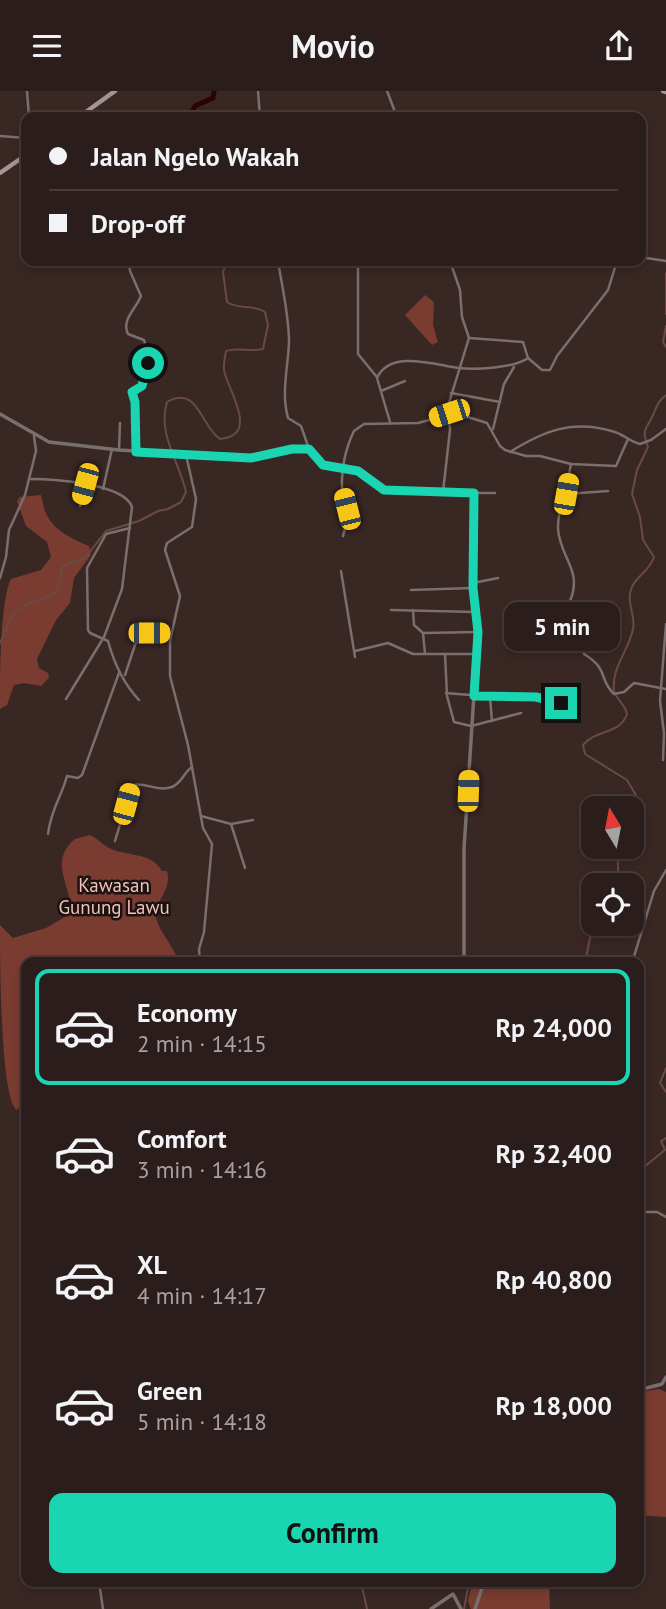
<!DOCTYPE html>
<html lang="en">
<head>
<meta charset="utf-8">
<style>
	body { margin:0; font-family:"PT Sans",sans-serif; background:#372a28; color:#f1f3f6; height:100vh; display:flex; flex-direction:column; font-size:26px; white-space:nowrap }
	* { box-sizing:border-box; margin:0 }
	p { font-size:23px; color:#a6a2a3 }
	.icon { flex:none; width:38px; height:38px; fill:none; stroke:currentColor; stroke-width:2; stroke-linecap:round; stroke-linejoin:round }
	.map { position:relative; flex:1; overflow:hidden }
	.sheet { position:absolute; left:21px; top:866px; width:623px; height:630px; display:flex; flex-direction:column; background:#2b1d1b; border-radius:14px; box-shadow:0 4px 10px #0003,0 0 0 2px #473b3a }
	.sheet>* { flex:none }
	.top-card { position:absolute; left:21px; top:21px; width:625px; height:154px; border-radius:14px; box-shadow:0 4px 10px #0003,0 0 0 2px #473b3a; display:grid; align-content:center; height:154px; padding:0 28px; background:#2b1d1b }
	.needle { width:46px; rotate:350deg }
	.tools { position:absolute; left:581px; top:705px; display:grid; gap:14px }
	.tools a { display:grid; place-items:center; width:63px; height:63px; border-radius:14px; background:#2b1d1b; box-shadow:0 4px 10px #0003,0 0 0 2px #473b3a; font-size:35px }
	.end { position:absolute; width:32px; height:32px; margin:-16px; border:9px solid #19d5b2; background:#111; box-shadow:0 0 0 4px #111 }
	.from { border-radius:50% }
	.bubble { position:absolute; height:49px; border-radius:14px; background:#2b1d1b; box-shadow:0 4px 10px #0003,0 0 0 2px #473b3a; font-size:23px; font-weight:700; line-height:49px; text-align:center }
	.car { position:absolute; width:21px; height:42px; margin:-21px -10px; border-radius:9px; box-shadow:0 0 5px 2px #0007; background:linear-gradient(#f5c518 24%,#345 0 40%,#f5c518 0 76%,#345 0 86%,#f5c518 0) }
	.top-card b { display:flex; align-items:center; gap:24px; height:66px; font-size:26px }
	.top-card b+b { border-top:2px solid #473b3a }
	.top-card i { width:18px; height:18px; background:#f1f3f6 }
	ul { padding:12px 0 0; list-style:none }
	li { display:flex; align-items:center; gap:21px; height:116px; margin:0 14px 10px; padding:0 14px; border:4px solid transparent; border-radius:14px }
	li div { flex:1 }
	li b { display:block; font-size:26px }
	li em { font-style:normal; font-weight:700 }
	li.on { border-color:#19d5b2 }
	li>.icon { width:63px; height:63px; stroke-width:1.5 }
	.action { display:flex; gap:14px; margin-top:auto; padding:14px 28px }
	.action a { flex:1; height:80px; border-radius:14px; background:#19d5b2; color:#111; font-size:28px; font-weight:700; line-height:80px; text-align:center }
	header { display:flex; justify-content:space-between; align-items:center; height:91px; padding:0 28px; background:#2b1d1b; font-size:32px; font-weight:700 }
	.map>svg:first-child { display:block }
</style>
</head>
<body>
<header><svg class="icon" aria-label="menu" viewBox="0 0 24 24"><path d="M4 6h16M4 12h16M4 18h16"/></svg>Movio<svg class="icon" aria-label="share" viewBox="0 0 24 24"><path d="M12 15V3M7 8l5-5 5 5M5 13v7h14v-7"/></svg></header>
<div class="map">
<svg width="666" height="1518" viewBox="0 0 666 1518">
	<rect width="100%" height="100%" fill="#392724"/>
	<g fill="#7a3c31">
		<polygon points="425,204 434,211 433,234 438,251 432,254 405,224"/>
		<path d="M41,404C43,409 43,415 45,420C52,439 72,448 89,455L91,464L74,487L70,512L56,529L37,568L39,577L48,582L49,587L41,595L24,592L14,594L7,614L0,618C0,588 0,509 11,488L41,479L51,466L47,451L26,435L17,410L20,406Z"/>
		<path d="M90,744C97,747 102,753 109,757C127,766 150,760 162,780H167C173,799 152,813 156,827C159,840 174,856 179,871L26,872V1007L17,1019C0,1009 0,863 0,834L13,847L46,837L70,823C75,799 46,772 75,748Z"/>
		<polygon points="659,1298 666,1301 666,1426 639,1424 639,1301"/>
		<polygon points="472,1491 549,1491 550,1518 471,1518 468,1510"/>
	</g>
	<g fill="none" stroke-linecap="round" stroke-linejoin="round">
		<g stroke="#6a4947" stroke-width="2">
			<polyline points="666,182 666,223"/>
			<polyline points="666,235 663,251 666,256"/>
			<path d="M0,552L13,523L26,514L52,504L57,499L63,475L85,467L106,440L139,430L158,420L168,418L181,411L186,401C180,372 157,343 167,311C198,293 201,336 220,348C259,345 230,302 225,283C222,275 225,268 226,260C239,256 250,261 263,258L268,234L265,221C252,213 239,219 227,211L223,181L227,170"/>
			<path d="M632,728L638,723L641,713L627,689L585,663L583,654C596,638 620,644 627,623C625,613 616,608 614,600C611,577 629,559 633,538C636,522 625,511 632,496C637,484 649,481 654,466L643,449L640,426L632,403L637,379L648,356C641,337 646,340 653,324C657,315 658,310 666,304"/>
			<polyline points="617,756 619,794"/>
			<polyline points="585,872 593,832"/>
			<polyline points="666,977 660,992 666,1001"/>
			<polyline points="639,1080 665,1059 661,1050 666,1047"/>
			<polyline points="361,1491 367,1518"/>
			<polyline points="464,1518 469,1491"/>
		</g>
		<polyline stroke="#2d0301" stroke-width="5" points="192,26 191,23 195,15 213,7 214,0"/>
		<g stroke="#796f6e" stroke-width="2.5">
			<polyline points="27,0 29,26"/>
			<polyline points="258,0 260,26"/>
			<polyline points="387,0 397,26"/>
			<polyline points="0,45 26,47"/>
			<polyline points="640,93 642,89"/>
			<polyline points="640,116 640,139"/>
			<polyline points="640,166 666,170"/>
			<path d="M129,170L130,180L141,205C136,218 121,229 128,243L144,249C148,261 153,286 141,295C138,298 134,299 132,301L135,311L136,361"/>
			<path d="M278,170C282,196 289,224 289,251C288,277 281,302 288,327L301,335L309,358"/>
			<polyline points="358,170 358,263 376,285"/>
			<polyline points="469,247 523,251 528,267"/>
			<polyline points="381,300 405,290"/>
			<polyline points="451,302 500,311"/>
			<path d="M390,331L377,287C390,258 436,274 458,277C475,279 515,277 528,267L542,279H550L557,265L608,199L617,170"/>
			<polyline points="493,338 504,293 514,276"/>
			<polyline points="119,359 120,332"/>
			<path d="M510,361C545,339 574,328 615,341C624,344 631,351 640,353L651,349L666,338"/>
			<polyline points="186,364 196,408 192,436 167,452 165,459 180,505 170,550 170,585 188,654 203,737 212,753 204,841 199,858 200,872"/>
			<path d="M571,373C568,392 557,420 558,438C560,467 583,479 570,510L580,517L578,538L584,563C610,579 598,588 614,603L624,601L634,592L666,598"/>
			<path d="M29,388C51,388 124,392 132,416L122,498L104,546L66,608"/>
			<polyline points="103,398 112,358"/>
			<polyline points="443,401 450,339 448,315 469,247 462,226 460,199 450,170"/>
			<polyline points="474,402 495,402"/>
			<polyline points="566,403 608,400"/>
			<polyline points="80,415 85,393"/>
			<path d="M130,437L106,443L87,477L88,539L90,542L108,550C114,572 123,592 139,609"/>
			<path d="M343,445C350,426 343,414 342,395C341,378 346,356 354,340L364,333L418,332L455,322L487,332L500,355L505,359L526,365H540L571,373L616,375L628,348"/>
			<polyline points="341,480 355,566"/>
			<polyline points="0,487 6,466 9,439 25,404 36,360 34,345"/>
			<polyline points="473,492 498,487"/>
			<polyline points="411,499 473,497"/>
			<polyline points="391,519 475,521"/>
			<polyline points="413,519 414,534 423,542 425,563"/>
			<polyline points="423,542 478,541"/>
			<polyline points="355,560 388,552 413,563 477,563"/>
			<polyline points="445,563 447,605 454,631 471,635 521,622"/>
			<polyline points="125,584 136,551 141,545 171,542"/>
			<path d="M446,602C485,606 524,604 561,612"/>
			<polyline points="490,606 492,630"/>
			<polyline points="663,669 664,642 660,610 666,533"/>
			<polyline points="201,725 231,733 245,777"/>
			<polyline points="231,733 253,729"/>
			<path d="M48,743C51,718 61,707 67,685L78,687L82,684L119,582"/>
			<path d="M115,750L132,694C146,691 157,701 172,696C182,692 184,681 192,676"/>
			<polyline points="632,872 654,800 666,779"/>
			<polyline points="639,1121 657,1121 666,1126"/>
			<polyline points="99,1491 103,1518"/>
		</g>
		<g stroke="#796f6e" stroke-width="3.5">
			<path d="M0,323L49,351L119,359L232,366C258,367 283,356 309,358L323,374L358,380L384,399L474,402L473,497L478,541L464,758V872"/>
			<polyline points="639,1299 662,1293 666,1286"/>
			<polyline points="431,1518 453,1503 461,1518"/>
			<polyline points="475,1518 484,1491"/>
		</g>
		<g stroke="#a49592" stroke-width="4.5">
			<polyline points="663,0 666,1"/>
			<polyline points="79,26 115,0"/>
			<polyline points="0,82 26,64"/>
		</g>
	</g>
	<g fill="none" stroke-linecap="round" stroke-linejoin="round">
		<polyline stroke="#19d5b2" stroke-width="9" points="148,272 142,295 132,301 135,311 136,361 251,367 292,358 309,358 323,374 358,380 384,399 474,402 473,497 478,541 474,605 536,606 561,612"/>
	</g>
	<g text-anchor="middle" stroke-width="5" stroke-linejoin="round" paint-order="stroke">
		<g font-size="19" fill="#f2c1b7" stroke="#1a1211">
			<text x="114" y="801">Kawasan<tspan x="114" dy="22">Gunung Lawu</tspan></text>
		</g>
	</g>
</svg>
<div class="tools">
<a><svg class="needle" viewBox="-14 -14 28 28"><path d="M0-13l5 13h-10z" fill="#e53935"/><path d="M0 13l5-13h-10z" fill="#a6a2a3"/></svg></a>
<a><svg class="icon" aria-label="locate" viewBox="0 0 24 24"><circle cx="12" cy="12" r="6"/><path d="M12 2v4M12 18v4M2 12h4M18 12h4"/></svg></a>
</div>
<i class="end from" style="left:148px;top:272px"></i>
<i class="end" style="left:561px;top:612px"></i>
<div class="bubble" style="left:504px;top:511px;width:116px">5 min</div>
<i class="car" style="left:449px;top:322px;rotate:252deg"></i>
<i class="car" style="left:85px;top:393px;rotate:195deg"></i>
<i class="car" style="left:566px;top:403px;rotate:10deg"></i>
<i class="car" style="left:347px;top:418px;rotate:346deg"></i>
<i class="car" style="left:149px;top:542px;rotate:90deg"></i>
<i class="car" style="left:468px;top:700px;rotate:2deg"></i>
<i class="car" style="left:126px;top:713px;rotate:15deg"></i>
<div class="top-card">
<b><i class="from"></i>Jalan Ngelo Wakah</b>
<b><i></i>Drop-off</b>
</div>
<section class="sheet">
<ul>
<li class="on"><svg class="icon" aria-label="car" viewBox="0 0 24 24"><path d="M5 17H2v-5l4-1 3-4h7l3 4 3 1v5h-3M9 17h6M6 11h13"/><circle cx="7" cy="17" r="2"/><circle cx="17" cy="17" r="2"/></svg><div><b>Economy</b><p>2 min · 14:15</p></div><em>Rp 24,000</em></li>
<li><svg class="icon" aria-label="car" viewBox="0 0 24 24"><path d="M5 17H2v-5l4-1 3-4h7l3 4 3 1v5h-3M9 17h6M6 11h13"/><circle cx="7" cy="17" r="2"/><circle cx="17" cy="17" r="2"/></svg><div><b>Comfort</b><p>3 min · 14:16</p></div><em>Rp 32,400</em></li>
<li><svg class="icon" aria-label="car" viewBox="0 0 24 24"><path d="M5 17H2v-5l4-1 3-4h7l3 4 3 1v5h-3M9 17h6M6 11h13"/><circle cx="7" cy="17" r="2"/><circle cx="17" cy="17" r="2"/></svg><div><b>XL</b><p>4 min · 14:17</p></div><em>Rp 40,800</em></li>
<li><svg class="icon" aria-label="car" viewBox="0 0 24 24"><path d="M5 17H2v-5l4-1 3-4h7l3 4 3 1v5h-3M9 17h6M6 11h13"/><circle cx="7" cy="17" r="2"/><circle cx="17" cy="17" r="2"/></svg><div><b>Green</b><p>5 min · 14:18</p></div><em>Rp 18,000</em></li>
</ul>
<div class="action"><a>Confirm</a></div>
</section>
</div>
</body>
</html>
